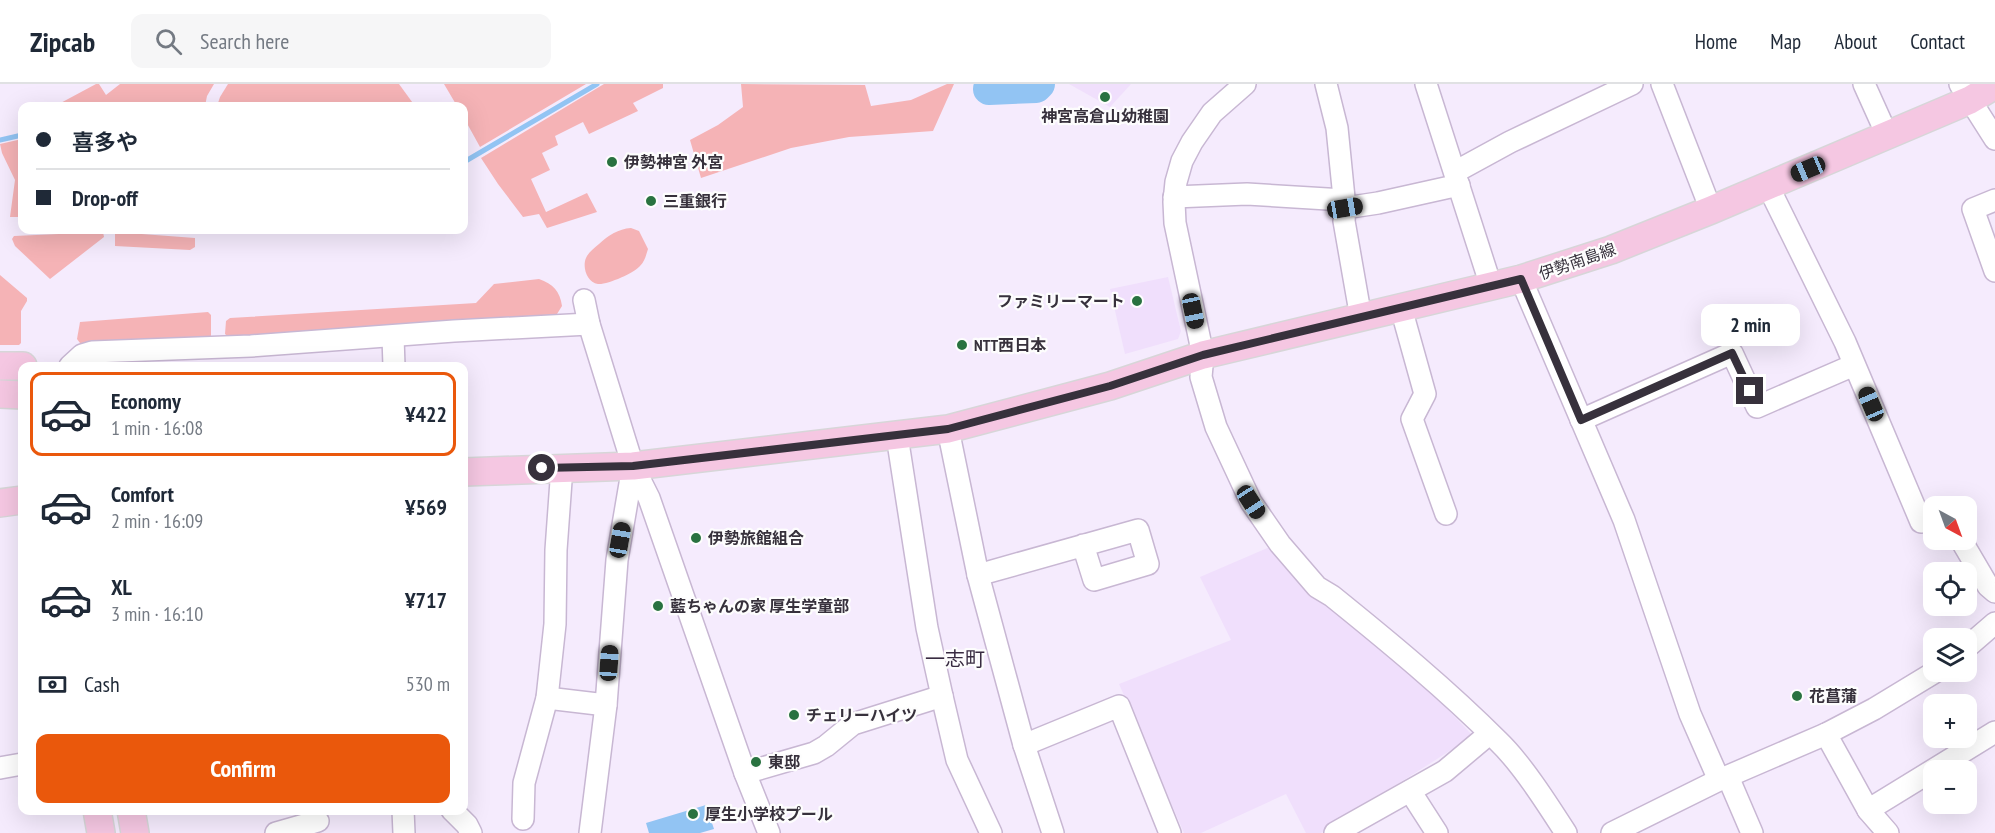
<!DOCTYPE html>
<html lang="en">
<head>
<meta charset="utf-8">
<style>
	body { margin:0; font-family:"PT Sans Narrow","Noto Sans JP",sans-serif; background:#f6f6f7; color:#1f2937; height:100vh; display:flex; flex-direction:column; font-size:22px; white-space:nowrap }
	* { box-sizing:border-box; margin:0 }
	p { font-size:20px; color:#747a83 }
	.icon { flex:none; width:33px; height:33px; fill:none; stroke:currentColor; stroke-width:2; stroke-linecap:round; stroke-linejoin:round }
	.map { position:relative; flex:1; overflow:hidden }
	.drawer { position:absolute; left:18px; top:278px; width:450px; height:453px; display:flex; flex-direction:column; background:#fff; border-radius:12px; box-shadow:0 6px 24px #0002 }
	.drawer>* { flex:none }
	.banner { position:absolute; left:18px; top:18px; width:450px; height:132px; border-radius:12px; box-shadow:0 6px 24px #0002; display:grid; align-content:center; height:132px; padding:0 18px; background:#fff }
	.needle { width:39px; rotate:139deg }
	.tools { position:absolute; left:1923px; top:412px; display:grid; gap:12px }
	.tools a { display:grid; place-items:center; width:54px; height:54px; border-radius:12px; background:#fff; box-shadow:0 6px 24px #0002; font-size:30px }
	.end { position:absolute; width:27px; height:27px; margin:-14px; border:8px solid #37313c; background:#fff; box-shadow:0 0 0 3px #fff }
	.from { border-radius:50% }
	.bubble { position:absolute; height:42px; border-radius:12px; background:#fff; box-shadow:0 6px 24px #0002; font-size:20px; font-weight:700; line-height:42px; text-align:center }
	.car { position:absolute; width:18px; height:36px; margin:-18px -9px; border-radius:8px; box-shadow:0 0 4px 2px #0007; background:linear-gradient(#222 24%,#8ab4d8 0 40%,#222 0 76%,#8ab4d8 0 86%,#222 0) }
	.banner b { display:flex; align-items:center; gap:21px; height:57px; font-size:22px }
	.banner b+b { border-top:2px solid #e0e1e3 }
	.banner i { width:15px; height:15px; background:#1f2937 }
	ul { padding:10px 0 0; list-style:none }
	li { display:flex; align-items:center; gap:18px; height:84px; margin:0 12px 9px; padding:0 6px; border:3px solid transparent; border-radius:12px }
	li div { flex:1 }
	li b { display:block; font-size:22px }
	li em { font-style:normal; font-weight:700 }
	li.selected { border-color:#ea580c }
	li>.icon { width:54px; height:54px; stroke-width:1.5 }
	.pay { display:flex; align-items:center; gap:15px; height:66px; padding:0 18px; font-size:22px }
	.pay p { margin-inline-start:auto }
	.primary-button { display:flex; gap:12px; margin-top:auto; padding:12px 18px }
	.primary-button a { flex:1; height:69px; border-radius:12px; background:#ea580c; color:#fff; font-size:24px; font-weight:700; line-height:69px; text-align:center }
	header { display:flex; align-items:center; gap:36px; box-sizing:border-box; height:84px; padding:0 30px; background:#fff; border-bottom:2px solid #e0e1e3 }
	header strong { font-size:28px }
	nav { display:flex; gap:33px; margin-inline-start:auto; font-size:21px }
	.search { width:420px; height:54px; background:#f6f6f7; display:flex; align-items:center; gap:15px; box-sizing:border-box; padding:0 21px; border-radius:12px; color:#747a83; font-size:22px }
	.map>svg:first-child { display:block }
</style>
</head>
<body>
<header>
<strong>Zipcab</strong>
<div class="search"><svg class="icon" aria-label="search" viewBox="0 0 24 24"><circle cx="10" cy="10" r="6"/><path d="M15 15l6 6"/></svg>Search here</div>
<nav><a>Home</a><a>Map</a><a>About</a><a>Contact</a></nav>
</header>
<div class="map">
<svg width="1995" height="749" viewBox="0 0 1995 749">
	<rect width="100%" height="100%" fill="#f5ebfd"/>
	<g fill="#f0dffc">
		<polygon points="1069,0 1131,0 1110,23"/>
		<polygon points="1168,193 1181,247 1178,255 1125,270 1110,205"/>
		<polygon points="1272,462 1426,602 1473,652 1321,749 1306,749 1286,710 1201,749 1184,749 1119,600 1231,556 1200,493"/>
	</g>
	<g fill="#f5b3b6">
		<polygon points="96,0 99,0 106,11 120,0 214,0 207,12 205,22 55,22"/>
		<polygon points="228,0 399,0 415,22 217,22 220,13"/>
		<polygon points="444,0 586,0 480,63 464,34 464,22 457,22"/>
		<polygon points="604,0 663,0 663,4 633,19 638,27 589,50 583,38 555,52 558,61 542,69 550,86 531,95 546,128 587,109 597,128 547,144 539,130 523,133 498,100 481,74"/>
		<polygon points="741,0 865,1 871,22 911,16 947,0 954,0 933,47 849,53 791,64 701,94 690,56 718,41 743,23"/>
		<polygon points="22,55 22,133 10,133 15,96 2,69 0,60"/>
		<path d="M631,144L639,147L648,165C646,171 645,177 640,182C634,189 607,201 598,200C587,199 582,183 586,174C588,169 594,164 599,160C609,151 618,145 631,144Z"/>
		<polygon points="103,148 104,153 50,195 15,162 12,155 14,152"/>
		<polygon points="115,148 195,154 195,163 190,166 115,162"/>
		<polygon points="0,191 27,214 27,217 21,227 21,259 19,261 0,261"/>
		<path d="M539,195C553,200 560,207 562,222L557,230L551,232L230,254L225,250L226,237L230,234L476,219L494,200Z"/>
		<polygon points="208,228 211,231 211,252 208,255 80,259 77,255 80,238"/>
	</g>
	<polygon fill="#92c4f3" points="706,721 714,745 700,749 649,749 646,739"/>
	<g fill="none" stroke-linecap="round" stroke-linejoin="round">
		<g stroke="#92c4f3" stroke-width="5">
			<polyline points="0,56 22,51"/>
			<polyline points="464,78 597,0"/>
		</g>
		<polyline stroke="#92c4f3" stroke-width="32" points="989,5 1036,3 1039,0"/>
		<g stroke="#c8b7d3" stroke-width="24">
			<g id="minor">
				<path d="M1245,0L1212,29L1192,58L1182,77L1176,98L1174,118L1175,139L1203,271L1201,293L1216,343L1251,418L1280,460L1317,503L1332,512C1389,558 1446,605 1498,657C1522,680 1548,721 1566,749"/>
				<polyline points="1326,0 1337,44 1345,124"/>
				<polyline points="1426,0 1491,202"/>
				<polyline points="1662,0 1711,126"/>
				<polyline points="1864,0 1887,51"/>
				<polyline points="1960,0 1995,55"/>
				<polyline points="1455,88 1510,58 1632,0"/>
				<polyline points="1768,102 1845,258 1921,438 1934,431"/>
				<polyline points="1174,113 1247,110 1344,116"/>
				<polyline points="1995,116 1973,125 1995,187"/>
				<polyline points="1521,195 1624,436 1690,630 1719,696"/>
				<polyline points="584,216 589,240 633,382 649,414 745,689 769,749"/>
				<polyline points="1401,224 1425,310 1412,335 1446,430"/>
				<polyline points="1361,234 1344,137 1345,124 1378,119 1459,101"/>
				<polyline points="393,253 394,282"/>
				<polyline points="70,282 82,271 92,268 251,262 454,247 589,240"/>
				<polyline points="1581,336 1732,269 1757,323 1854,281"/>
				<polyline points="948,345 978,491 1024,661 1053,749"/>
				<polyline points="897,352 927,544 942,612 957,676 991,749"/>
				<polyline points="1961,456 1988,502 1995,508"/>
				<polyline points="978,491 1138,446 1148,480 1094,496 1083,461"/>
				<polyline points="1966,564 1995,539"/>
				<polyline points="547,614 606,621"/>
				<polyline points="1826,650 1868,726"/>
				<polyline points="1024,661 1119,622 1170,749"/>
				<polyline points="0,684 22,680"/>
				<polyline points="745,689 814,669 826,662 853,640 942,612"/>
				<polyline points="1728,693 1752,749"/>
				<polyline points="1410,707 1437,749"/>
				<polyline points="403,726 404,749"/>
				<polyline points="452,726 467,741 471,749"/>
				<polyline points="523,735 524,699 547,614 555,540 556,466 562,383"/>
				<polyline points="276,749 318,737"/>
				<polyline points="590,749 606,621 617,476 633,382"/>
				<polyline points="1335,749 1445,687 1489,650"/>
				<polyline points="1612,749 1719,696 1826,650 1874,625 1935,588"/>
				<polyline points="1888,749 1868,726 1995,648"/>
			</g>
		</g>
		<g stroke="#d7d6d8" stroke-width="30">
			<g id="major">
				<polyline points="0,282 23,282"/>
				<polyline points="0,310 22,311"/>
				<polyline points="464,388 633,382 948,345 1110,302 1203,271 1521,195 1611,166 1711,126 1970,16 1995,1"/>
				<polyline points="0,419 22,416"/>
				<polyline points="97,726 101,749"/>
				<polyline points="131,726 135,749"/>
			</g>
		</g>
		<use href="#minor" stroke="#fff" stroke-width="21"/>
		<use href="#major" stroke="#f5c7e2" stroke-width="27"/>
	</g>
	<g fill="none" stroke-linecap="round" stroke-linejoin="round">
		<polyline stroke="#37313c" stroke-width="8" points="542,384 633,382 948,345 1110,302 1203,271 1521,195 1581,336 1732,269 1750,307"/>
	</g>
	<g fill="#297240" stroke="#fdfdfd" stroke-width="2">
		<circle cx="1105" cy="13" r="6"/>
		<circle cx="612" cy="78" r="6"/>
		<circle cx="651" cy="117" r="6"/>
		<circle cx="1137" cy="217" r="6"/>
		<circle cx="962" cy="261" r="6"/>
		<circle cx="696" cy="454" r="6"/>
		<circle cx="658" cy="522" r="6"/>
		<circle cx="1797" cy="612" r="6"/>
		<circle cx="794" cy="631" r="6"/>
		<circle cx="756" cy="678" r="6"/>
		<circle cx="693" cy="730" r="6"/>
	</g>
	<g text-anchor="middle" stroke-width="4.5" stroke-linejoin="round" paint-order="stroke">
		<g font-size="16" font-weight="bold" fill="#37313c" stroke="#fdfdfd" text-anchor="start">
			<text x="1105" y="38" text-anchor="middle">神宮高倉山幼稚園</text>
			<text x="624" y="84">伊勢神宮 外宮</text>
			<text x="663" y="123">三重銀行</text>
			<text x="1125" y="223" text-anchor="end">ファミリーマート</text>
			<text x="974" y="267">NTT西日本</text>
			<text x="708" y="460">伊勢旅館組合</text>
			<text x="670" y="528">藍ちゃんの家 厚生学童部</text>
			<text x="1809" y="618">花菖蒲</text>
			<text x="806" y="637">チェリーハイツ</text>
			<text x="768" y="684">東邸</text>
			<text x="705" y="736">厚生小学校プール</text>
		</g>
		<g font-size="16" fill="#37313c" stroke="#fdfdfd">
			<text transform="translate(1577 177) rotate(-19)" y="6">伊勢南島線</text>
		</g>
		<g font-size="20" fill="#382b41" stroke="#fdfdfd">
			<text x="955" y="582">一志町</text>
		</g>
	</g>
</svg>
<div class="tools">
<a><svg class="needle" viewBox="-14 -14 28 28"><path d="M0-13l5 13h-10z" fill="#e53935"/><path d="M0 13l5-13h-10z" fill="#747a83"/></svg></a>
<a><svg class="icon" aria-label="locate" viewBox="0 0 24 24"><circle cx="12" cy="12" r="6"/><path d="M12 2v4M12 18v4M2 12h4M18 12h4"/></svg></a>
<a><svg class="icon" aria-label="layers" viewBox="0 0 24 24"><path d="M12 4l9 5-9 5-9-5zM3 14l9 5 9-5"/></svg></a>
<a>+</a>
<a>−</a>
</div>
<i class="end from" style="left:542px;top:384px"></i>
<i class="end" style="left:1750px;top:307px"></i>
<div class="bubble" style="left:1701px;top:220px;width:99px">2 min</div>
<i class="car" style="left:1808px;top:85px;rotate:247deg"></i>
<i class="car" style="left:1345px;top:124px;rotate:81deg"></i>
<i class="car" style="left:1193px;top:227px;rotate:168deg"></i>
<i class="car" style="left:1871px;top:320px;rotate:337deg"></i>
<i class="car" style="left:1251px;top:418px;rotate:147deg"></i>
<i class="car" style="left:620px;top:456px;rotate:10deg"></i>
<i class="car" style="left:609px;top:579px;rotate:4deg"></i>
<div class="banner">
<b><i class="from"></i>喜多や</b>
<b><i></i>Drop-off</b>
</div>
<section class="drawer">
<ul>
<li class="selected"><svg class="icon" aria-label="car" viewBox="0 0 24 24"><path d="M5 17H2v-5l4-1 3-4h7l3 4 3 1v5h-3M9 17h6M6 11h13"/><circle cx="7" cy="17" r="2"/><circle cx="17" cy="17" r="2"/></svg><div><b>Economy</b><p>1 min · 16:08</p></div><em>¥422</em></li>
<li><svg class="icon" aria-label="car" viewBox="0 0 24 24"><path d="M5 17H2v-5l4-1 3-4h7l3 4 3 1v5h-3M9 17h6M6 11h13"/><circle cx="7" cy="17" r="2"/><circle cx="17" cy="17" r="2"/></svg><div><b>Comfort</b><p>2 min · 16:09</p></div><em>¥569</em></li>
<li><svg class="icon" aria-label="car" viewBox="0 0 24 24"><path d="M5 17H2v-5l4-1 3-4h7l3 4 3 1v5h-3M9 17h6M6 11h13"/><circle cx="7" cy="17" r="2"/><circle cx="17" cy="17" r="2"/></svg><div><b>XL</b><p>3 min · 16:10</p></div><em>¥717</em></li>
</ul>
<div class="pay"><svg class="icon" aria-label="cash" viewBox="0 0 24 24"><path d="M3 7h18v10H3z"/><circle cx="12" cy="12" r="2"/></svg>Cash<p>530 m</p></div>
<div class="primary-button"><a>Confirm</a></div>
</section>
</div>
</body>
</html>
